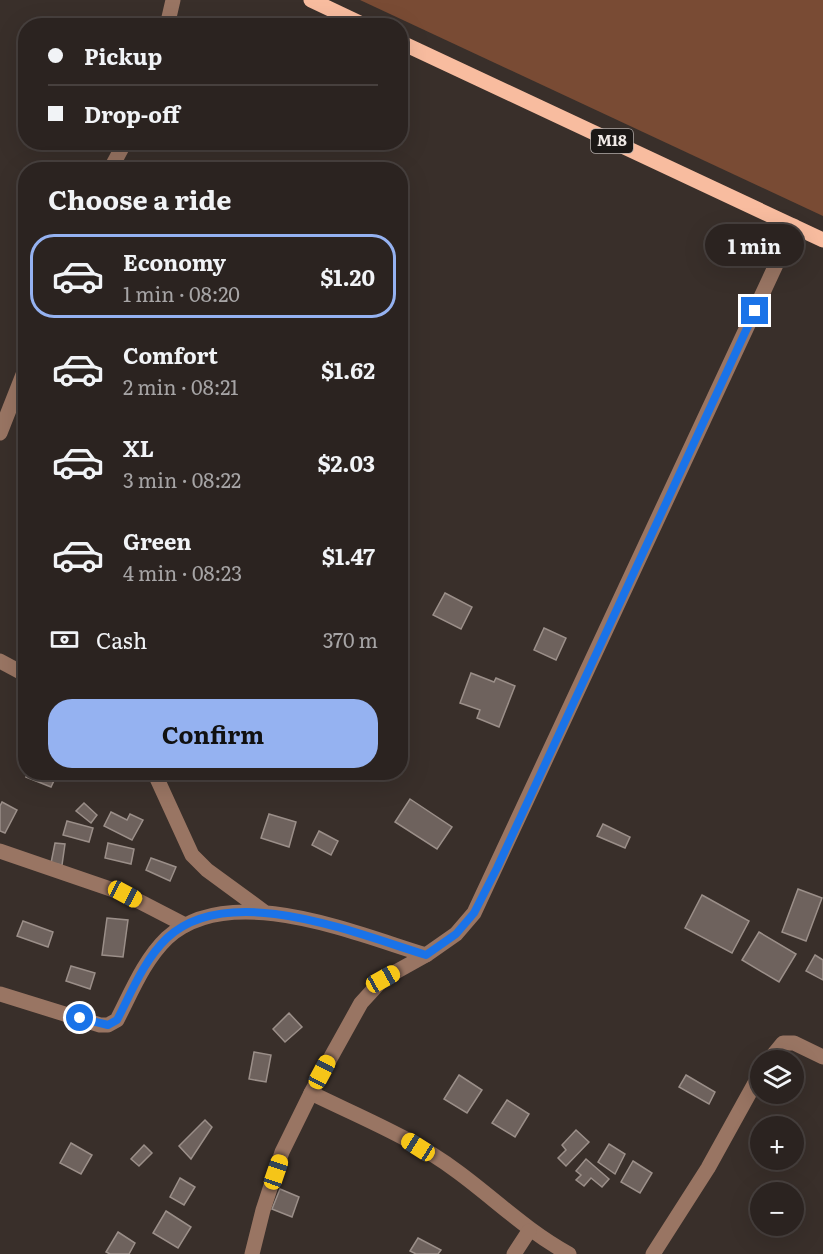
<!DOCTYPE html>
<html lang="en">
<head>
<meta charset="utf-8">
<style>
	body { margin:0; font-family:Literata,serif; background:#372f2d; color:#f1f3f6; height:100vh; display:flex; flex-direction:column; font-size:22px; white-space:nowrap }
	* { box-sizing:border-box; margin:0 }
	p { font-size:20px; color:#a6a4a5 }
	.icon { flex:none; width:33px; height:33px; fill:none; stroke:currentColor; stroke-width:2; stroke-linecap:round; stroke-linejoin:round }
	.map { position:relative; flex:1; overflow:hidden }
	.details { position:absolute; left:18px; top:162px; width:390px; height:618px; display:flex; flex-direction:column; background:#2b2320; border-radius:24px; box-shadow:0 6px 24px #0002,0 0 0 2px #47403e }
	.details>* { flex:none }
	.guide { position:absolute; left:18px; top:18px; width:390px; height:132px; border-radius:24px; box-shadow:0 6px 24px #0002,0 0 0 2px #47403e; display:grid; align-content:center; height:132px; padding:0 30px; background:#2b2320 }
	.buttons { position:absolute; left:750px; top:1050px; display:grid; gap:12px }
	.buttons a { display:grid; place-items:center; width:54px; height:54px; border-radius:50%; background:#2b2320; box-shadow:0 6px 24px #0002,0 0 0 2px #47403e; font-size:30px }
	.end { position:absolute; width:27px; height:27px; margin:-14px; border:8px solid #1a73e8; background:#fff; box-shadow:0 0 0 3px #fff }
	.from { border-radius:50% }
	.bubble { position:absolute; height:42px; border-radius:21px; background:#2b2320; box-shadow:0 6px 24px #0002,0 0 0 2px #47403e; font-size:20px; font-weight:700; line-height:42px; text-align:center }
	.car { position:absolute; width:18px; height:36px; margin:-18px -9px; border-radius:8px; box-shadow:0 0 4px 2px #0007; background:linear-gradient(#f5c518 24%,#345 0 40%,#f5c518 0 76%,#345 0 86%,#f5c518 0) }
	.guide b { display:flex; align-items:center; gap:21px; height:57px; font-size:22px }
	.guide b+b { border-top:2px solid #47403e }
	.guide i { width:15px; height:15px; background:#f1f3f6 }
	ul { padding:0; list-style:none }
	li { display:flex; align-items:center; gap:18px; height:84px; margin:0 12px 9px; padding:0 18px; border:3px solid transparent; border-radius:24px }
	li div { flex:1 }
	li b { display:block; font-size:22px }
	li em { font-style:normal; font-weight:700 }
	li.on { border-color:#95b2f1 }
	li>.icon { width:54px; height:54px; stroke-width:1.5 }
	h2 { padding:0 30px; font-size:27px; line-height:72px }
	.pay { display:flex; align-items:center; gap:15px; height:66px; padding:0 30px; font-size:22px }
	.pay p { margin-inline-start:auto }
	.button { display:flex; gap:12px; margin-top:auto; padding:12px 30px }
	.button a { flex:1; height:69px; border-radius:24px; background:#95b2f1; color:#111; font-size:24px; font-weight:700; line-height:69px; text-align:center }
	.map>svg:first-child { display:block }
</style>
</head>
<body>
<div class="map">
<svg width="823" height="1254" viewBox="0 0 823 1254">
	<rect width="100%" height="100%" fill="#392f2a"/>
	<polygon fill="#794b34" points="360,0 823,0 823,216"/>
	<g fill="#6e625d" stroke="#9b8f89" stroke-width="1.5">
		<polygon points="445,593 472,607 461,629 433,615"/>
		<polygon points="544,628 566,638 556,660 534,650"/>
		<polygon points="471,673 494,682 496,678 515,686 499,727 477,718 480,710 460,703"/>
		<polygon points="28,772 58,772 51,787 26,777"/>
		<polygon points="410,799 452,827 437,849 395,822"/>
		<polygon points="2,802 17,810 5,833 0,831 0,806"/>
		<polygon points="84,803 97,815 91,823 76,811"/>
		<polygon points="111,812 127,820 130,814 143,820 132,840 104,826"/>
		<polygon points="269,814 296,822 289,847 261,838"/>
		<polygon points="67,821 93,828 89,842 63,835"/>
		<polygon points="603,824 630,837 625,848 597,836"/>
		<polygon points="319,831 338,841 331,855 312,845"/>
		<polygon points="55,843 65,844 62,865 51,863"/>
		<polygon points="108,843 134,849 131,864 105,858"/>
		<polygon points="151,858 176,867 170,881 146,870"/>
		<polygon points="798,889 822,898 806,941 782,932"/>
		<polygon points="702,895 749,921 732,953 685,928"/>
		<polygon points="107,918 128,920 123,957 102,955"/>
		<polygon points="23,921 53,932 48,947 17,936"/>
		<polygon points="759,932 796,954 779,982 742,960"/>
		<polygon points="815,955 823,960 823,980 806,971"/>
		<polygon points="71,966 95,973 90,989 66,981"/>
		<polygon points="289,1013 302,1027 285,1042 273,1029"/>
		<polygon points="254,1052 271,1055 266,1082 249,1079"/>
		<polygon points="459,1075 482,1090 467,1113 444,1099"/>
		<polygon points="686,1075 715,1092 709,1104 679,1087"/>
		<polygon points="507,1100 529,1114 515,1137 492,1123"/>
		<polygon points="205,1120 212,1127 191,1159 179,1146"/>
		<polygon points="576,1130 589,1142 566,1166 558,1158 566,1150 562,1145"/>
		<polygon points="71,1143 92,1155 81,1174 60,1163"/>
		<polygon points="609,1144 625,1154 615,1174 598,1162"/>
		<polygon points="144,1145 152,1153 139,1166 131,1159"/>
		<polygon points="586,1159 609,1179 602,1187 591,1178 584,1186 576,1180 581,1175 576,1171"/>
		<polygon points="633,1161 652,1173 640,1193 621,1182"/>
		<polygon points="180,1178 195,1187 184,1205 170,1197"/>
		<polygon points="280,1189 299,1197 292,1217 272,1209"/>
		<polygon points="166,1211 191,1227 178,1248 153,1233"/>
		<polygon points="118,1232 135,1243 129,1254 110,1254 106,1252"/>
		<polygon points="418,1238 441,1250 438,1254 416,1254 410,1251"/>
	</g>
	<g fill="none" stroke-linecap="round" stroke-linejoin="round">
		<g stroke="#997563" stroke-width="15">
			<polyline points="167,26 173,0"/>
			<polyline points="110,170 125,142"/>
			<polyline points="0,433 26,367"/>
			<polyline points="0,661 26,675"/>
			<polyline points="154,772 192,855 207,870 263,911"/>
			<polyline points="0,851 125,894 185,925"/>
			<path d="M0,994L100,1025H108L117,1020C131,993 144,960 167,938C230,880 356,934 426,955"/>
			<polyline points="769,1060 783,1043 794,1043 823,1057"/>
			<path d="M311,1093C360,1117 413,1138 458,1172C496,1200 527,1231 569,1254"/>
			<polyline points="252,1254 263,1210 282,1152 311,1093 361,1003 383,979 426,955 456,934 474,913 794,226"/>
			<polyline points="514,1254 529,1231"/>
			<polyline points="653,1254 708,1168 760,1074"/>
		</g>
		<g stroke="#f8bc9f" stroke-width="15">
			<polyline points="311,0 366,26"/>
			<polyline points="400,42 823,240"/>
		</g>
	</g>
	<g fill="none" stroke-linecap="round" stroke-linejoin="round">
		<path stroke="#1a73e8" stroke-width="8" d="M80,1018L108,1025L117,1020C131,993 144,960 167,938C229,880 357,934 426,955L456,934L474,913L497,868L755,311"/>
	</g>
	<g text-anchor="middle" stroke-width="4.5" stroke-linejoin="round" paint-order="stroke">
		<rect fill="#1c1816" stroke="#b0aaa8" stroke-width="1.5" x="591" y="129" width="42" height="24" rx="4.5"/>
		<g font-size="15" font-weight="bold" fill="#f0e9e6">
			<text x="612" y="146">M18</text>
		</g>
	</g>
</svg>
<div class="buttons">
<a><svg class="icon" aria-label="layers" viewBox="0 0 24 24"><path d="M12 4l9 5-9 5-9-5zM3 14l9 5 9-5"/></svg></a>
<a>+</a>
<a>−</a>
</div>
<i class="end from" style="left:80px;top:1018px"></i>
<i class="end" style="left:755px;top:311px"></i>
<div class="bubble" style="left:705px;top:224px;width:99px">1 min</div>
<i class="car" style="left:125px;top:894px;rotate:118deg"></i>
<i class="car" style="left:383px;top:979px;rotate:61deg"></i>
<i class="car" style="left:322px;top:1072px;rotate:28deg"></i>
<i class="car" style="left:418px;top:1147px;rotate:302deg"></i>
<i class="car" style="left:276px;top:1172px;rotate:19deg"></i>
<div class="guide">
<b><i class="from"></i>Pickup</b>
<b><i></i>Drop-off</b>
</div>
<section class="details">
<h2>Choose a ride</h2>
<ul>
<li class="on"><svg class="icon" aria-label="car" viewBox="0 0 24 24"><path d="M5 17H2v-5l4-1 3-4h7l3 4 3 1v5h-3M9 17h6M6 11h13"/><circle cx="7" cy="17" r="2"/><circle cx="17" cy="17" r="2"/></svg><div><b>Economy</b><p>1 min · 08:20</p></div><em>$1.20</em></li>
<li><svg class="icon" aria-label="car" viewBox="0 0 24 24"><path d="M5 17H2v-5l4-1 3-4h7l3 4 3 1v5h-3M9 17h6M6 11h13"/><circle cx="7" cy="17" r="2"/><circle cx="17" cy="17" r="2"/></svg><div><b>Comfort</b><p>2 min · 08:21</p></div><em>$1.62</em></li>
<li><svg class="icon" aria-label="car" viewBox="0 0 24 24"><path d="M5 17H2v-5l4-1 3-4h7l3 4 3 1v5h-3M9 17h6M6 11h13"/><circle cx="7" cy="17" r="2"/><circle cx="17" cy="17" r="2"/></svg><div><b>XL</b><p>3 min · 08:22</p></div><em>$2.03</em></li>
<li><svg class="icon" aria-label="car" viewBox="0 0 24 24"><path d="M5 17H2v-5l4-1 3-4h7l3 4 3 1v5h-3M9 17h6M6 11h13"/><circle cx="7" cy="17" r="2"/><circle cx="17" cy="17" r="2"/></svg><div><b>Green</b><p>4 min · 08:23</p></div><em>$1.47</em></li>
</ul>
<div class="pay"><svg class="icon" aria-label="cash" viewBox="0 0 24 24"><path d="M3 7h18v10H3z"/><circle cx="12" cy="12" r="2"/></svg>Cash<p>370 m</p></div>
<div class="button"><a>Confirm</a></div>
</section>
</div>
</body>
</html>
